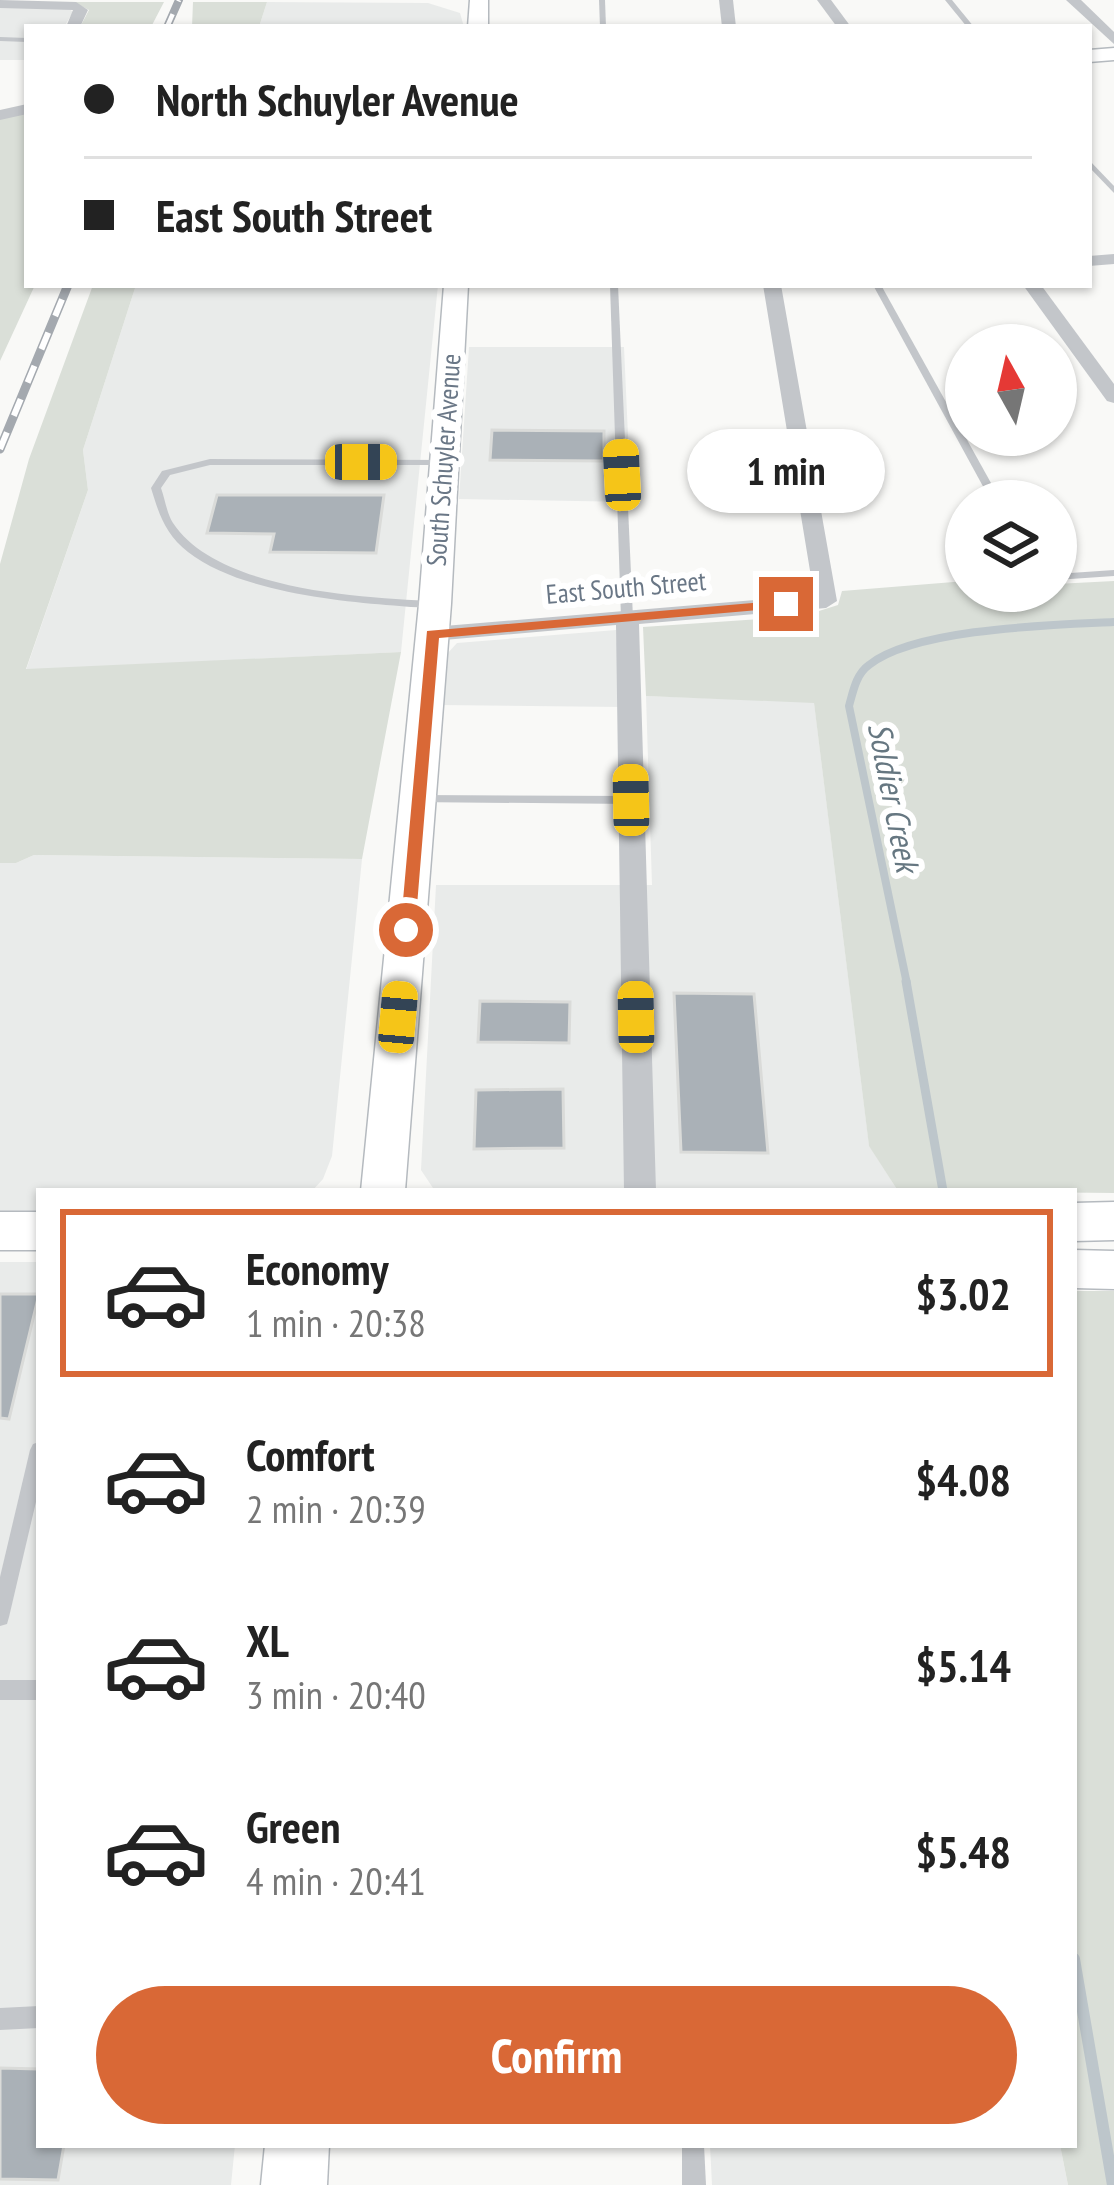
<!DOCTYPE html>
<html lang="en">
<head>
<meta charset="utf-8">
<style>
	body { margin:0; font-family:"PT Sans Narrow",sans-serif; background:#f2f2f2; color:#222; height:100vh; display:flex; flex-direction:column; font-size:45px; white-space:nowrap }
	* { box-sizing:border-box; margin:0 }
	p { font-size:39px; color:#767676 }
	.icon { flex:none; width:66px; height:66px; fill:none; stroke:currentColor; stroke-width:2; stroke-linecap:round; stroke-linejoin:round }
	.map { position:relative; flex:1; overflow:hidden }
	.details { position:absolute; left:36px; top:1188px; width:1041px; height:960px; display:flex; flex-direction:column; background:#fff; border-radius:0px; box-shadow:0 3px 9px #0004 }
	.details>* { flex:none }
	.banner { position:absolute; left:24px; top:24px; width:1068px; height:264px; border-radius:0px; box-shadow:0 3px 9px #0004; display:grid; align-content:center; height:264px; padding:0 60px; background:#fff }
	.needle { width:78px; rotate:352deg }
	.buttons { position:absolute; left:945px; top:324px; display:grid; gap:24px }
	.buttons a { display:grid; place-items:center; width:132px; height:132px; border-radius:50%; background:#fff; box-shadow:0 3px 9px #0004; font-size:60px }
	.end { position:absolute; width:54px; height:54px; margin:-27px; border:15px solid #d96836; background:#fff; box-shadow:0 0 0 6px #fff }
	.from { border-radius:50% }
	.bubble { position:absolute; height:84px; border-radius:42px; background:#fff; box-shadow:0 3px 9px #0004; font-size:39px; font-weight:600; line-height:84px; text-align:center }
	.car { position:absolute; width:36px; height:72px; margin:-36px -18px; border-radius:15px; box-shadow:0 0 9px 3px #0007; background:linear-gradient(#f5c518 24%,#345 0 40%,#f5c518 0 76%,#345 0 86%,#f5c518 0) }
	.banner b { display:flex; align-items:center; gap:42px; height:114px; font-size:45px }
	.banner b+b { border-top:3px solid #e0e0e0 }
	.banner i { width:30px; height:30px; background:#222 }
	ul { padding:21px 0 0; list-style:none }
	li { display:flex; align-items:center; gap:36px; height:168px; margin:0 24px 18px; padding:0 36px; border:6px solid transparent; border-radius:0px }
	li div { flex:1 }
	li b { display:block; font-size:45px }
	li em { font-style:normal; font-weight:600 }
	li.current { border-color:#d96836 }
	li>.icon { width:108px; height:108px; stroke-width:1.5 }
	.action { display:flex; gap:24px; margin-top:auto; padding:24px 60px }
	.action a { flex:1; height:138px; border-radius:72px; background:#d96836; color:#fff; font-size:48px; font-weight:600; line-height:138px; text-align:center }
	.map>svg:first-child { display:block }
</style>
</head>
<body>
<div class="map">
<svg width="1114" height="2185" viewBox="0 0 1114 2185">
	<rect width="100%" height="100%" fill="#f9f9f7"/>
	<g fill="#e9ebea">
		<polygon points="267,2 428,3 460,13 464,27 259,27"/>
		<polygon points="0,7 68,8 73,12 64,27 27,27 27,60 0,60"/>
		<polygon points="136,285 438,285 401,652 26,670 88,490 83,450"/>
		<polygon points="469,347 624,347 631,502 459,499"/>
		<polygon points="616,630 621,707 440,705 447,654 457,643"/>
		<polygon points="646,696 814,702 869,1145 898,1191 435,1191 421,1170 436,885 652,885"/>
		<polygon points="34,855 362,859 332,1156 323,1179 312,1191 39,1191 39,1213 0,1214 0,863 16,863"/>
		<polygon points="0,1262 39,1262 39,2145 235,2145 231,2185 0,2185"/>
		<polygon points="710,2145 1060,2145 1068,2185 712,2185"/>
	</g>
	<g fill="#dadfd8">
		<polygon points="73,2 164,2 151,27 80,27 89,10"/>
		<polygon points="193,2 267,2 259,27 192,27"/>
		<polygon points="27,113 27,285 35,285 0,361 0,119"/>
		<polygon points="93,285 136,285 83,450 88,490 26,669 401,652 362,859 34,855 16,863 0,863 0,564 29,459"/>
		<polygon points="966,581 966,591 1056,591 1056,584 1114,581 1114,1193 898,1191 869,1146 814,703 646,696 643,627 803,616 838,605 842,591"/>
		<polygon points="1074,1291 1114,1291 1114,2185 1068,2185 1060,2145 1074,2145"/>
	</g>
	<g fill="none" stroke-linecap="round" stroke-linejoin="round">
		<path stroke="#bdc6cb" stroke-width="8" d="M907,984L849,706C853,692 856,674 869,665C915,628 1054,625 1114,622"/>
		<polyline stroke="#bdc6cb" stroke-width="9" points="906,981 943,1191"/>
		<polyline stroke="#bdc6cb" stroke-width="12" points="1074,1959 1113,2185"/>
	</g>
	<g fill="#aab1b7" stroke="#dadbd9" stroke-width="3">
		<polygon points="492,430 604,431 604,461 490,460"/>
		<polygon points="217,495 384,495 376,553 270,552 274,534 207,533"/>
		<polygon points="674,993 754,994 768,1153 681,1152"/>
		<polygon points="480,1001 570,1002 569,1043 478,1042"/>
		<polygon points="563,1089 564,1148 474,1149 476,1090"/>
		<polygon points="0,1294 39,1294 9,1419 0,1418"/>
		<polygon points="0,2068 39,2069 39,2145 64,2145 58,2180 0,2179"/>
	</g>
	<g fill="none" stroke-linecap="round" stroke-linejoin="round">
		<g stroke="#b5babf" stroke-width="3">
			<g id="secondary">
				<polygon points="470,0 488,0 488,27 468,27"/>
				<polygon points="1114,48 1114,60 1089,62 1089,50"/>
				<polygon points="444,285 468,285 451,604 405,1191 361,1191 419,604"/>
				<polygon points="1114,1202 1114,1240 1074,1241 1074,1203"/>
				<rect x="0" y="1212" width="39" height="38"/>
				<polygon points="1074,1250 1114,1251 1114,1289 1074,1288"/>
				<polygon points="265,2145 329,2145 327,2185 261,2185"/>
			</g>
		</g>
		<g fill="#c3c6ca" fill-rule="evenodd">
			<polygon points="599,0 605,0 606,27 600,27"/>
			<polygon points="945,0 952,0 974,27 967,27"/>
			<polygon points="0,37 27,38 27,42 0,41"/>
			<polygon points="1089,160 1114,186 1114,193 1089,167"/>
			<polygon points="610,285 618,285 633,618 627,621 621,618"/>
			<polygon points="873,285 881,285 1001,501 991,501"/>
			<path d="M210,459L448,460V464L444,465H210L170,475L161,488C165,499 167,514 173,523C217,590 362,598 435,601L441,604C425,610 403,606 386,605C326,600 235,589 188,552C165,534 159,514 151,488L162,471Z"/>
			<polygon points="1114,570 1114,576 1056,580 1056,574"/>
			<polygon points="418,795 631,796 637,800 631,804 413,802 412,799"/>
			<polygon points="39,1442 39,1489 9,1617 7,1624 0,1626 0,1577 30,1450 33,1444"/>
			<rect x="0" y="1680" width="39" height="20"/>
			<polygon points="39,2006 39,2028 0,2030 0,2008"/>
			<polygon points="682,2145 704,2145 706,2185 682,2185"/>
		</g>
		<g fill="#c3c6ca" fill-rule="evenodd">
			<polygon points="0,0 76,2 88,10 80,27 66,27 73,10 0,8"/>
			<polygon points="719,0 733,0 736,27 722,27"/>
			<polygon points="817,0 831,0 851,27 837,27"/>
			<polygon points="1066,0 1081,0 1114,32 1114,44"/>
			<polygon points="27,104 27,114 0,120 0,110"/>
			<polygon points="1114,254 1114,264 1089,266 1089,256"/>
			<polygon points="763,285 781,285 837,601 826,608 639,624 656,1191 624,1191 616,625 432,641 420,634 432,627 814,595"/>
			<polygon points="1023,285 1041,285 1114,384 1114,403 1107,401"/>
		</g>
		<use href="#secondary" fill="#fff" fill-rule="evenodd"/>
		<g stroke="#a4a9af" stroke-width="8">
			<polyline id="rail-far1" points="167,27 179,0"/>
		</g>
		<g stroke="#a4a9af" stroke-width="9">
			<polyline id="rail" points="0,449 68,285"/>
		</g>
		<use href="#rail-far1" stroke="#fff" stroke-width="4.5" stroke-dasharray="14" stroke-linecap="butt"/>
		<use href="#rail" stroke="#fff" stroke-width="6" stroke-dasharray="18" stroke-linecap="butt"/>
	</g>
	<polygon fill="#d96836" points="786,600 791,607 439,638 415,930 400,934 427,631"/>
	<g text-anchor="middle" stroke-width="12" stroke-linejoin="round" paint-order="stroke">
		<g font-size="27" fill="#6a7786" stroke="#fff">
			<text transform="translate(444 460) rotate(-86)" y="9">South Schuyler Avenue</text>
			<text transform="translate(626 588) rotate(-5)" y="9">East South Street</text>
		</g>
		<g font-size="33" font-style="italic" fill="#667781" stroke="#fff">
			<text transform="translate(894 797) rotate(79)" y="12">Soldier Creek</text>
		</g>
	</g>
</svg>
<div class="buttons">
<a><svg class="needle" viewBox="-14 -14 28 28"><path d="M0-13l5 13h-10z" fill="#e53935"/><path d="M0 13l5-13h-10z" fill="#767676"/></svg></a>
<a><svg class="icon" aria-label="layers" viewBox="0 0 24 24"><path d="M12 4l9 5-9 5-9-5zM3 14l9 5 9-5"/></svg></a>
</div>
<i class="end from" style="left:406px;top:930px"></i>
<i class="end" style="left:786px;top:604px"></i>
<div class="bubble" style="left:687px;top:429px;width:198px">1 min</div>
<i class="car" style="left:361px;top:462px;rotate:90deg"></i>
<i class="car" style="left:622px;top:475px;rotate:357deg"></i>
<i class="car" style="left:631px;top:800px;rotate:359deg"></i>
<i class="car" style="left:398px;top:1017px;rotate:5deg"></i>
<i class="car" style="left:636px;top:1017px;rotate:359deg"></i>
<div class="banner">
<b><i class="from"></i>North Schuyler Avenue</b>
<b><i></i>East South Street</b>
</div>
<section class="details">
<ul>
<li class="current"><svg class="icon" aria-label="car" viewBox="0 0 24 24"><path d="M5 17H2v-5l4-1 3-4h7l3 4 3 1v5h-3M9 17h6M6 11h13"/><circle cx="7" cy="17" r="2"/><circle cx="17" cy="17" r="2"/></svg><div><b>Economy</b><p>1 min · 20:38</p></div><em>$3.02</em></li>
<li><svg class="icon" aria-label="car" viewBox="0 0 24 24"><path d="M5 17H2v-5l4-1 3-4h7l3 4 3 1v5h-3M9 17h6M6 11h13"/><circle cx="7" cy="17" r="2"/><circle cx="17" cy="17" r="2"/></svg><div><b>Comfort</b><p>2 min · 20:39</p></div><em>$4.08</em></li>
<li><svg class="icon" aria-label="car" viewBox="0 0 24 24"><path d="M5 17H2v-5l4-1 3-4h7l3 4 3 1v5h-3M9 17h6M6 11h13"/><circle cx="7" cy="17" r="2"/><circle cx="17" cy="17" r="2"/></svg><div><b>XL</b><p>3 min · 20:40</p></div><em>$5.14</em></li>
<li><svg class="icon" aria-label="car" viewBox="0 0 24 24"><path d="M5 17H2v-5l4-1 3-4h7l3 4 3 1v5h-3M9 17h6M6 11h13"/><circle cx="7" cy="17" r="2"/><circle cx="17" cy="17" r="2"/></svg><div><b>Green</b><p>4 min · 20:41</p></div><em>$5.48</em></li>
</ul>
<div class="action"><a>Confirm</a></div>
</section>
</div>
</body>
</html>
